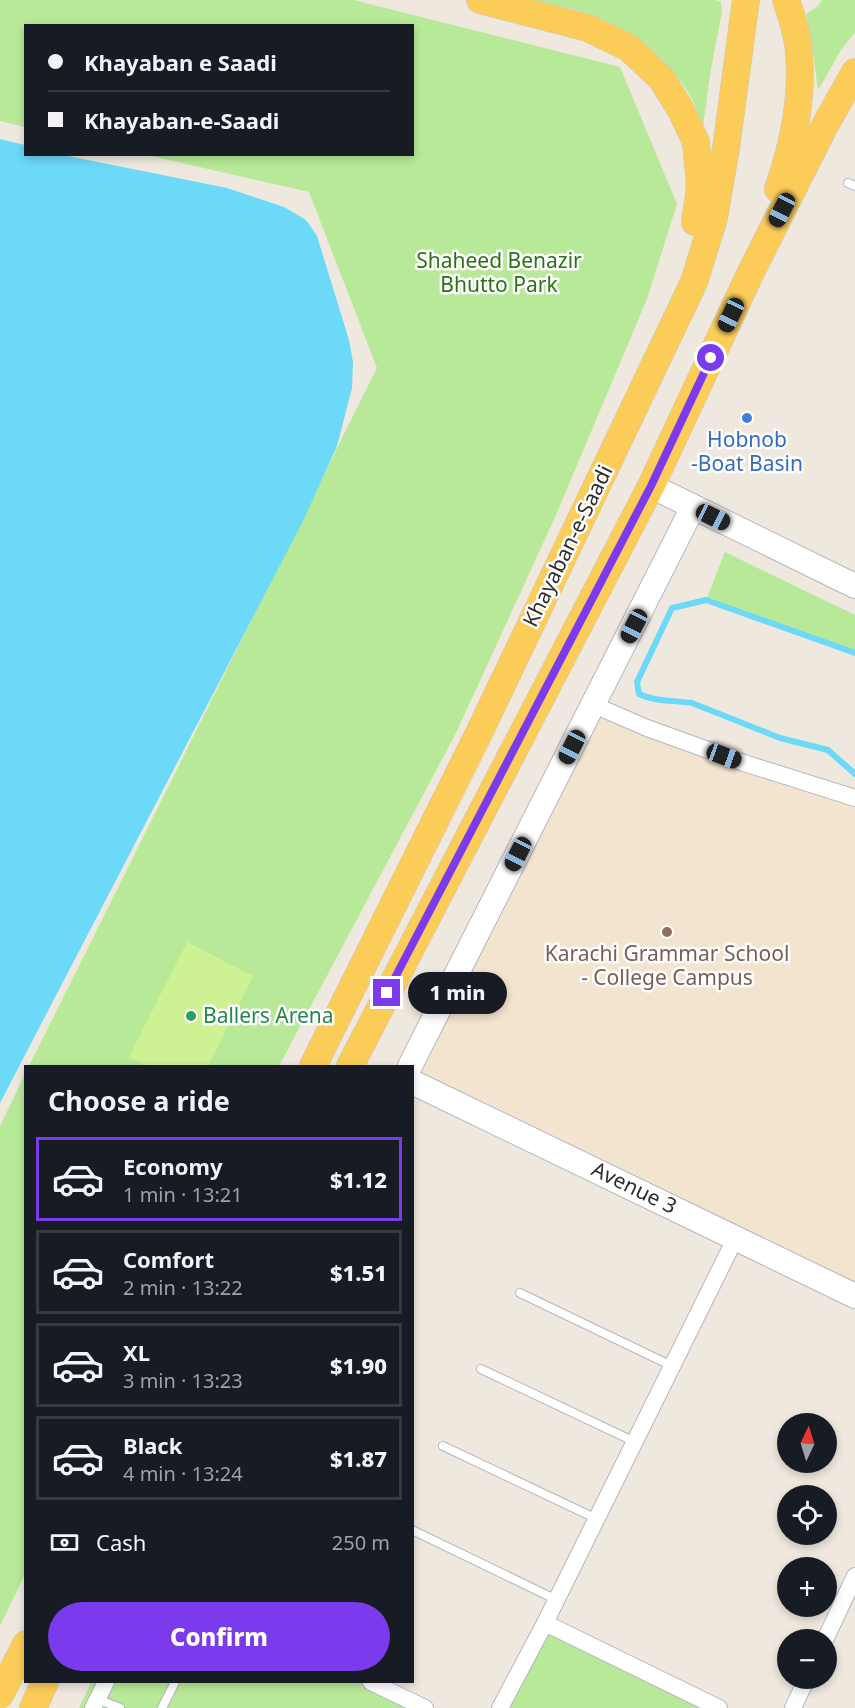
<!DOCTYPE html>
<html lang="en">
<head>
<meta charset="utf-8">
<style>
	body { margin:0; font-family:"Noto Sans",sans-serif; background:#20242c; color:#f1f3f6; height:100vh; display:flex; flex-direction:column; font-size:22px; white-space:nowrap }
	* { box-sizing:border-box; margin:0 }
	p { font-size:20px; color:#9ea1a6 }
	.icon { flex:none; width:33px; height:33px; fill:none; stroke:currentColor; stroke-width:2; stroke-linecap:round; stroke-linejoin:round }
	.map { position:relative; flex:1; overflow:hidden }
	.panel { position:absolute; left:24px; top:1065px; width:390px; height:618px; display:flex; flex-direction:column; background:#171b24; border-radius:0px; box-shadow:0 3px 9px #0003 }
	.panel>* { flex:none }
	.guide { position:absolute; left:24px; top:24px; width:390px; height:132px; border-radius:0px; box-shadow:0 3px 9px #0003; display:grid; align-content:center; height:132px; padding:0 24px; background:#171b24 }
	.needle { width:39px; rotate:4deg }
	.controls { position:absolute; left:777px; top:1413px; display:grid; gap:12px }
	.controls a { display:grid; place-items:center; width:60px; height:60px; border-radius:50%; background:#171b24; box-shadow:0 3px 9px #0003; font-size:30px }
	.end { position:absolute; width:27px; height:27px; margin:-14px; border:8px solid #7c3aed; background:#fff; box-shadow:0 0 0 3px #fff }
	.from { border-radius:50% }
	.bubble { position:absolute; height:42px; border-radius:21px; background:#171b24; box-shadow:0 3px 9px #0003; font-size:20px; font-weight:800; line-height:42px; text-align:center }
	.car { position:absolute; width:18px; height:36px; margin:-18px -9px; border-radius:8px; box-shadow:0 0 4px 2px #0007; background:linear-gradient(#222 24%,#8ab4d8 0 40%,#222 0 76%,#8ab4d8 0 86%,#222 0) }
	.guide b { display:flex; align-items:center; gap:21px; height:57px; font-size:22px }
	.guide b+b { border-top:2px solid #363941 }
	.guide i { width:15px; height:15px; background:#f1f3f6 }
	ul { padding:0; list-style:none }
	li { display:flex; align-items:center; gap:18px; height:84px; margin:0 12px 9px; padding:0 12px; border:3px solid #363941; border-radius:0px }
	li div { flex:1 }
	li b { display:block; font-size:22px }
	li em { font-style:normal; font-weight:800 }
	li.current { border-color:#7c3aed }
	li>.icon { width:54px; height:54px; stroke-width:1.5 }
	h2 { padding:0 24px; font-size:27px; line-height:72px }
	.pay { display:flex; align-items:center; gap:15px; height:66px; padding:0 24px; font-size:22px }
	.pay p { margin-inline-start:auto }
	.cta { display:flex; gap:12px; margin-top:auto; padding:12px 24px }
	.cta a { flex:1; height:69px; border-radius:36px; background:#7c3aed; color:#fff; font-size:24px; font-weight:800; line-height:69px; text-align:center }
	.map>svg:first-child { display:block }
</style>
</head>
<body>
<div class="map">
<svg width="855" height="1708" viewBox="0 0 855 1708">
	<rect width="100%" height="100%" fill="#efe8df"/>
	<polygon fill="#f2e4ce" points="594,705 855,798 855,1296 413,1082"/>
	<g fill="#b8e998">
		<polygon points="0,0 354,0 620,67 677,204 647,299 556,515 456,733 279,1066 29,1066 377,368 309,192 147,155 412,154 412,26 26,26 25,127 0,121"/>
		<path d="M526,0H715L721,2L722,12L710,74L703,127C699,117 696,106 691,97C669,59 631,29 589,14C569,7 547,4 526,0Z"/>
		<polygon points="822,0 855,0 855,32 841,50 818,90 812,44 806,14 818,6"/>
		<polygon points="725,552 855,615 855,653 706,600"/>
		<polygon points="25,1074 25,1574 0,1626 0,1126"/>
		<polygon points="545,1623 718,1708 500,1708"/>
		<polygon points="91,1682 365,1682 421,1708 79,1708"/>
	</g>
	<polygon fill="#cef193" points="187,942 253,976 208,1066 147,1066 129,1057"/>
	<polygon fill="#6cd9f8" points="0,139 25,145 26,154 63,155 227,188 284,207 306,220 317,236 349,340 353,362 352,388 337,446 303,521 0,1103"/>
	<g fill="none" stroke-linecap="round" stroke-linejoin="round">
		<path stroke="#6cd9f8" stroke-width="6" d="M855,653L706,600L672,608L637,682L639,694C655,702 674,700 692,703L780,738L828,750L855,774"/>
		<g stroke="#b3b6c1" stroke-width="10">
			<g id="lane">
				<polyline points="848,183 855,186"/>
				<polyline points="520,1293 672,1366"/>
				<polyline points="481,1369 635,1442"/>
				<polyline points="443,1446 597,1519"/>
				<polyline points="412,1530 557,1600"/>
				<polyline points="97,1699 120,1708"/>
				<polyline points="162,1708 175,1682"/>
			</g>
		</g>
		<g stroke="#b3b6c1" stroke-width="18">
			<g id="street">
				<polyline points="594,705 647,728 744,763 855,798"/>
				<polyline points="545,1623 719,1708"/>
				<polyline points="825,1640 855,1576"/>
				<polyline points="371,1682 425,1708"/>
				<polyline points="93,1708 106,1682"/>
				<polyline points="500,1708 545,1623 736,1237"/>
				<polyline points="793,1708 807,1678"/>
			</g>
		</g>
		<g stroke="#b3b6c1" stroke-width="26">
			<g id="secondary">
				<polyline points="651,486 855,586"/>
				<polyline points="410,1066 693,507"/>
				<polyline points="412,1082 855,1296"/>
			</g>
		</g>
		<g stroke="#c8c8c8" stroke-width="28">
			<g id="primary">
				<polyline points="480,0 588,28 629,48 661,78 681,110 696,142 700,187 695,222"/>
				<path d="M778,189C793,146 803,99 799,53C798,35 792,17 786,0"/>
				<polyline points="313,1066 479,733 694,282 714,218 726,148 746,0"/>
				<polyline points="350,1066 651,486 751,272 824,127 855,72"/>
				<polyline points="0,1695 26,1644"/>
				<polyline points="33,1708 45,1682"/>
			</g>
		</g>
		<use href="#lane" stroke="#fff" stroke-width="8"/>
		<use href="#street" stroke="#fff" stroke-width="16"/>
		<use href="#secondary" stroke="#fff" stroke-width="24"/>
		<use href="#primary" stroke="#fbcd58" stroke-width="27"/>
	</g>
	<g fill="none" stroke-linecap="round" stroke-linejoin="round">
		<polyline stroke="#7c3aed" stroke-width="8" points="387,993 651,486 711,358"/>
	</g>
	<circle fill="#3f7fe0" stroke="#fff" stroke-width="2" cx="747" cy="418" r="6"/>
	<circle fill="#8d6e63" stroke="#fff" stroke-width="2" cx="667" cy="932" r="6"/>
	<circle fill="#2e9e5b" stroke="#fff" stroke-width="2" cx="191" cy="1016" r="6"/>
	<g text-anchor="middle" stroke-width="5" stroke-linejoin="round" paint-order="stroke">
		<g font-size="21" fill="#2d7216" stroke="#fff">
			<text x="499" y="268">Shaheed Benazir<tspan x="499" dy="24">Bhutto Park</tspan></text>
		</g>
		<g font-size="21" fill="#366cbe" stroke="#fff">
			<text x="747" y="447">Hobnob<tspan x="747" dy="24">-Boat Basin</tspan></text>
		</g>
		<g font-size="21" fill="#2d2d2d" stroke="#fff">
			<text transform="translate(568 546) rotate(-64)" y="7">Khayaban-e-Saadi</text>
			<text transform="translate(634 1188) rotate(26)" y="7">Avenue 3</text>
		</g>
		<g font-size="21" fill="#785e54" stroke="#fff">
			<text x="667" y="961">Karachi Grammar School<tspan x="667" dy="24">- College Campus</tspan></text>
		</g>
		<g font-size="21" fill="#27864d" stroke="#fff" text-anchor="start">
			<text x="203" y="1023">Ballers Arena</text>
		</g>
	</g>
</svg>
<div class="controls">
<a><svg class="needle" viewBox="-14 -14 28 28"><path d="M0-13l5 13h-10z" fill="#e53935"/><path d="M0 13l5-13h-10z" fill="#9ea1a6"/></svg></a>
<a><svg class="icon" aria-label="locate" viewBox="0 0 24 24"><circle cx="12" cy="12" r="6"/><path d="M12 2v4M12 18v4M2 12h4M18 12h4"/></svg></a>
<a>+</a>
<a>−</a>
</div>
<i class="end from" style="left:711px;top:358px"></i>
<i class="end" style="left:387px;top:993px"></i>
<div class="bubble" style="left:408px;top:972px;width:99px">1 min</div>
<i class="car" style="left:782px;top:210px;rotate:207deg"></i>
<i class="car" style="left:731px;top:315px;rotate:205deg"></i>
<i class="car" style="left:713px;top:517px;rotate:116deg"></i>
<i class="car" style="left:634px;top:626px;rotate:207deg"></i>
<i class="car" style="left:572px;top:747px;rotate:207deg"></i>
<i class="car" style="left:724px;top:756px;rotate:110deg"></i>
<i class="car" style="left:518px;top:854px;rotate:207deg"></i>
<div class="guide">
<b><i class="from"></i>Khayaban e Saadi</b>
<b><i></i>Khayaban-e-Saadi</b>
</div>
<section class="panel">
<h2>Choose a ride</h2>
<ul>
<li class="current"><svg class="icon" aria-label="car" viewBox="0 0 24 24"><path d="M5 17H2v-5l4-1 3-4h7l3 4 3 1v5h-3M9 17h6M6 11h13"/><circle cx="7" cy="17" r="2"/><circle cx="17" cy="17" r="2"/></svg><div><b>Economy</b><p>1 min · 13:21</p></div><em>$1.12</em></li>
<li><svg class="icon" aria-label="car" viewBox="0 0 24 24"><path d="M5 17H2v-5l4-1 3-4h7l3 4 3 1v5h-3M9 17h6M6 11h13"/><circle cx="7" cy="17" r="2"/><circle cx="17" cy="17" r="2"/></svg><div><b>Comfort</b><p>2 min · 13:22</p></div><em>$1.51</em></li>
<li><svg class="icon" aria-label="car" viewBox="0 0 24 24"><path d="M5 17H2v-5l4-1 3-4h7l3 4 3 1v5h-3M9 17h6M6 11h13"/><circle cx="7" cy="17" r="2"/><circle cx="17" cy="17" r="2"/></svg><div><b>XL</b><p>3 min · 13:23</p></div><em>$1.90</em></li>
<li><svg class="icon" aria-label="car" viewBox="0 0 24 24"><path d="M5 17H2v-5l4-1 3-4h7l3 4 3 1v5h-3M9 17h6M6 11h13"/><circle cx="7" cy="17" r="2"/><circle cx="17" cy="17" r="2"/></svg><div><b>Black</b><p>4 min · 13:24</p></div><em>$1.87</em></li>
</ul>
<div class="pay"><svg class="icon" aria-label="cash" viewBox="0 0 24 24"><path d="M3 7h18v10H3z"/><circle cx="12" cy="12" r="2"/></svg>Cash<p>250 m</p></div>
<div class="cta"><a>Confirm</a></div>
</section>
</div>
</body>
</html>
